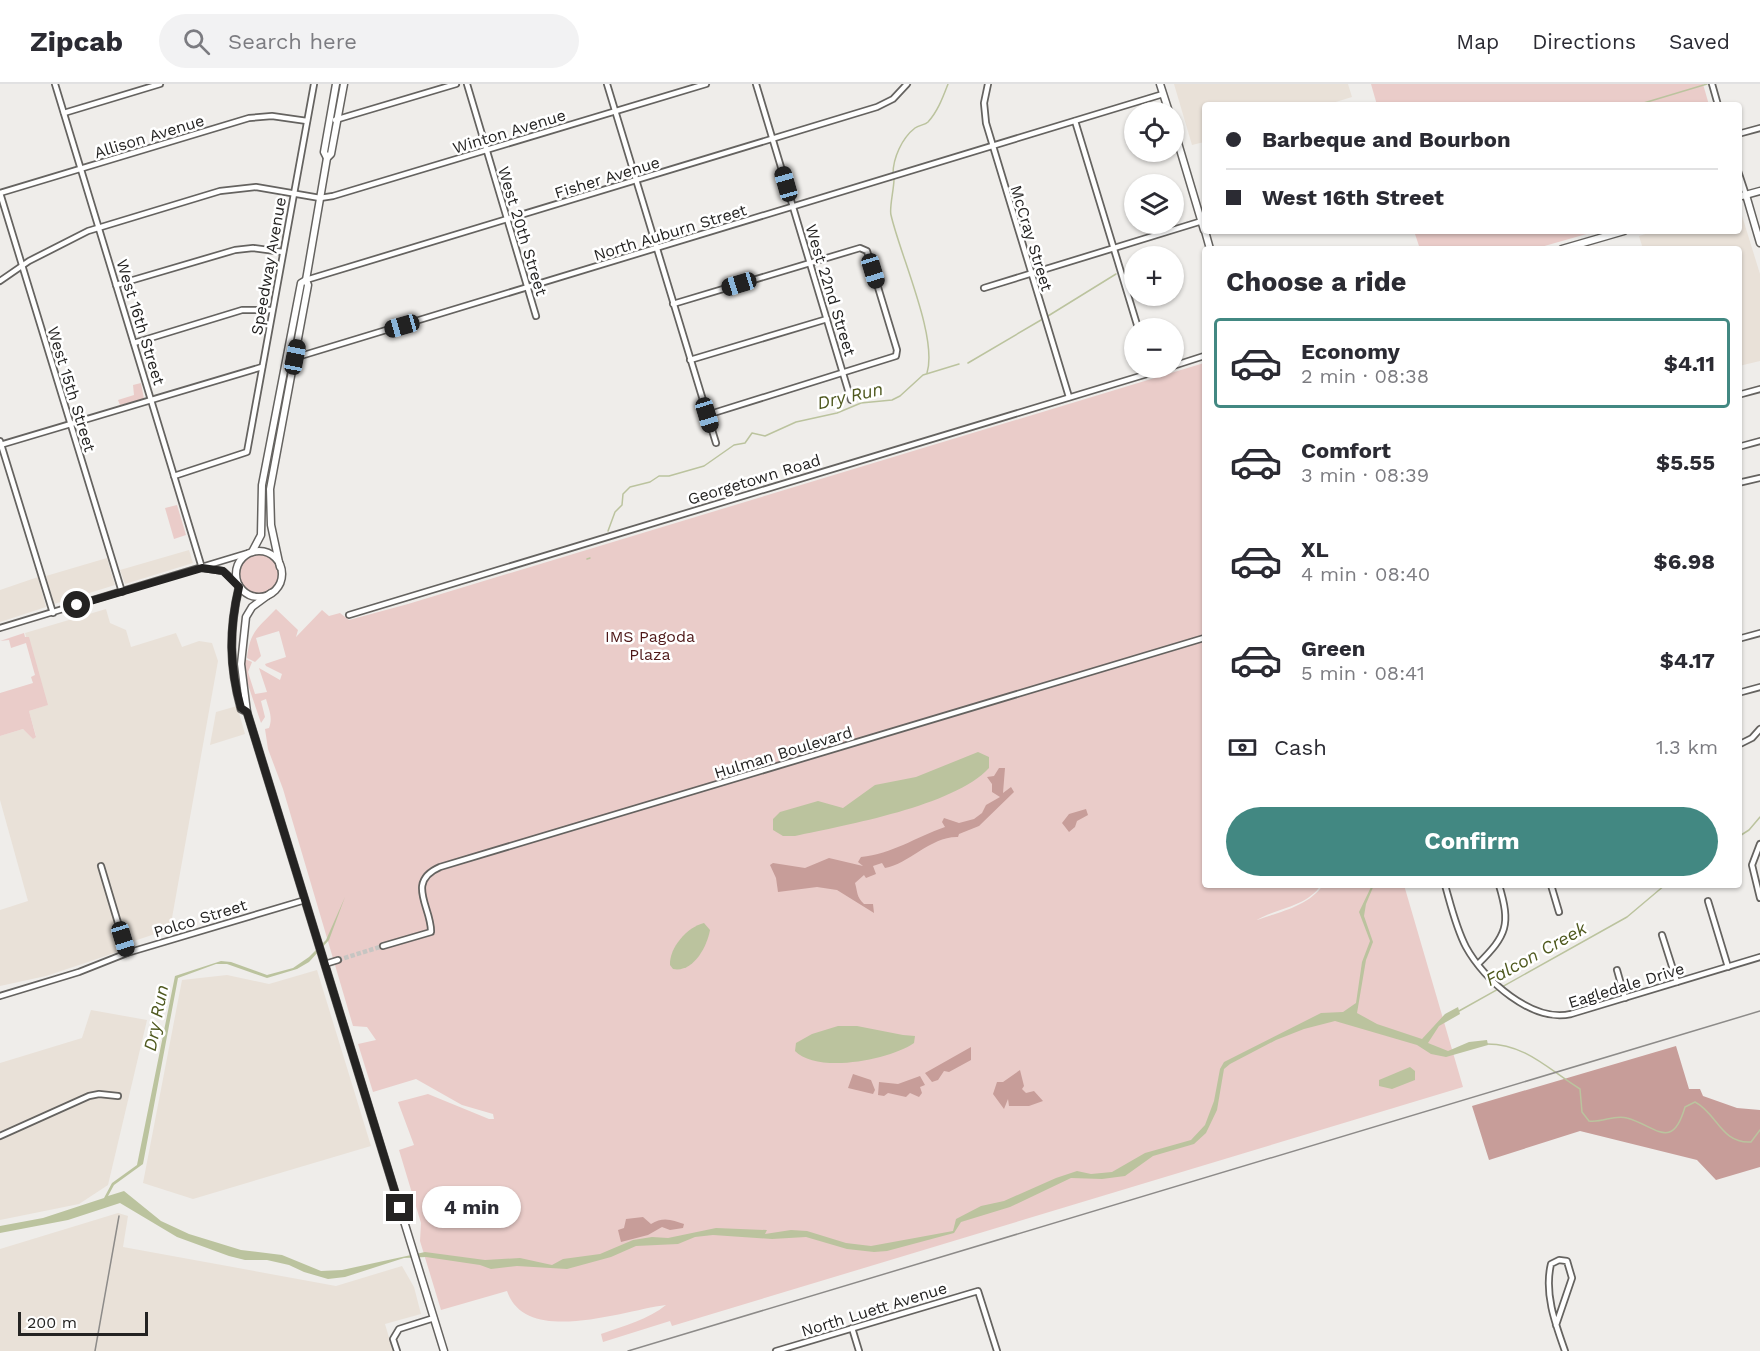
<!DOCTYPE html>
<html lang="en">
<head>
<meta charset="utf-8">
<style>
	body { margin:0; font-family:"Work Sans",sans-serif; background:#f2f2f3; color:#2b2b33; height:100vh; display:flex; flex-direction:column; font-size:22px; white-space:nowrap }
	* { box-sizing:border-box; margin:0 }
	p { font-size:20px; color:#7c7c81 }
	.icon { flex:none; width:33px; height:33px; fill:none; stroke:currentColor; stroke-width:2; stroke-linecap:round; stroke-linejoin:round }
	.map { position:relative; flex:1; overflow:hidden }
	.panel { position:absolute; left:1202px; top:162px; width:540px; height:642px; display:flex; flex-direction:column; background:#fff; border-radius:6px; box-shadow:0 2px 4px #0004 }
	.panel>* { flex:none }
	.banner { position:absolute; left:1202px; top:18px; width:540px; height:132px; border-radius:6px; box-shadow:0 2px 4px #0004; display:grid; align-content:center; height:132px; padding:0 24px; background:#fff }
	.fabs { position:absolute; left:1124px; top:18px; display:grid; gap:12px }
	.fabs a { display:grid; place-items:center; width:60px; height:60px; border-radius:50%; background:#fff; box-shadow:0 2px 4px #0004; font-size:30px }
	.scale { position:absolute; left:18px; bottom:15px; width:130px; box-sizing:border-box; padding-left:6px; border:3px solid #242322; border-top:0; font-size:16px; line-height:21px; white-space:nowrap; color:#242322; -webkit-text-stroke:4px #fff; paint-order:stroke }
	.end { position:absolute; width:27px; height:27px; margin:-14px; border:8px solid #242322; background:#fff; box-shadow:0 0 0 3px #fff }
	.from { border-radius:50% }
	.bubble { position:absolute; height:42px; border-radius:21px; background:#fff; box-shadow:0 2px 4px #0004; font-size:20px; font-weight:700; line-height:42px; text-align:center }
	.car { position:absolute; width:18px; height:36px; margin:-18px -9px; border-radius:8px; box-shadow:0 0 4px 2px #0007; background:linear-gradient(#222 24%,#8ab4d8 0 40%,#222 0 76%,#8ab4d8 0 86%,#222 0) }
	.banner b { display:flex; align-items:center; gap:21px; height:57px; font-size:22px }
	.banner b+b { border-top:2px solid #e1e1e2 }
	.banner i { width:15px; height:15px; background:#2b2b33 }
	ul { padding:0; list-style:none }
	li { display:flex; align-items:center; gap:18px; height:90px; margin:0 12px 9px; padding:0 12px; border:3px solid transparent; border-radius:6px }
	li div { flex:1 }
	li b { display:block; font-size:22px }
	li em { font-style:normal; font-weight:700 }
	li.current { border-color:#428882 }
	li>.icon { width:54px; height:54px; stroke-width:1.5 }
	h2 { padding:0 24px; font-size:27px; line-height:72px }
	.pay { display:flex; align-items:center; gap:15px; height:66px; padding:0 24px; font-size:22px }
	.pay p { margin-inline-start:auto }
	.action { display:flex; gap:12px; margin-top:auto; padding:12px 24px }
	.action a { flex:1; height:69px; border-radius:36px; background:#428882; color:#fff; font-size:24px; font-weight:700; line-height:69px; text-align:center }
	header { display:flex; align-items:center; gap:36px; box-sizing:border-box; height:84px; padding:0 30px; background:#fff; border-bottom:2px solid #e1e1e2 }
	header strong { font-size:28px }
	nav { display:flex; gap:33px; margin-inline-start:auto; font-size:21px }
	.search { width:420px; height:54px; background:#f2f2f3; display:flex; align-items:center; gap:15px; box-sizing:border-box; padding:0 21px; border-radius:33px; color:#7c7c81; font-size:22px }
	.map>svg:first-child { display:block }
</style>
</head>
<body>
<header>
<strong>Zipcab</strong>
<div class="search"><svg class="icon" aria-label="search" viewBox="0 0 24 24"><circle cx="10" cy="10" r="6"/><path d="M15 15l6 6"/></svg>Search here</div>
<nav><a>Map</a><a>Directions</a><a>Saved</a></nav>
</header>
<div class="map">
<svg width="1760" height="1267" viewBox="0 0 1760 1267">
	<rect width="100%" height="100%" fill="#efedea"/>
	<g fill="#e9e1d8">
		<polygon points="1174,0 1348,0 1352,13 1326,21 1204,21 1204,58 1192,61"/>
		<polygon points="1739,122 1760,190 1760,277 1739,282 1738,165 1643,165 1639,152 1655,147 1738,147"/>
		<polygon points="189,466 193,479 125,500 120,486"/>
		<polygon points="107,474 115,501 54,520 46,492"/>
		<polygon points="38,493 46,523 0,538 0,506"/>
		<polygon points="106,525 110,539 126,546 131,563 176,549 182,563 199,557 212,559 218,577 170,845 122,861 120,867 85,879 46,892 0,902 0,826 28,817 0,716 0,652 23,645 33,655 36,652 29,627 47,621 25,549"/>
		<polygon points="237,622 245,650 210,661 216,628"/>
		<polygon points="317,886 371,1062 193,1115 143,1099 182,896 227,891 269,900"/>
		<polygon points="91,926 147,936 108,1101 79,1120 0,1136 0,979 82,954"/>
		<polygon points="118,1129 128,1132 123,1163 336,1202 402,1182 414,1203 421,1230 385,1240 393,1267 0,1267 0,1165"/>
	</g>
	<g fill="#eaccc9">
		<polygon points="1371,0 1703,0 1709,21 1377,21"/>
		<polygon points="1414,147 1597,147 1534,165 1420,165"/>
		<path d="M1204,279V801H1321C1307,823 1276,824 1257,836C1279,828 1309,822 1323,801H1404L1463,1003L672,1242L670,1237L603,1258L601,1250C624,1242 649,1235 666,1221C624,1226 526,1263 507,1207L441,1226L420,1157L421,1139L399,1066L414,1061L398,1018L428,1010L489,1035H494L493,1030L462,1021L416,995L373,1008L358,960L376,956L367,943L353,942L283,705L268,665L265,645L269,644C273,633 269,626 266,615L261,617L265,633L261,639L243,586L245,575L252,578L248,588L255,610L267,608L259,584L280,596L282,590L266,582L265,580L286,573L279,547L256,554L261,572L255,578L247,574C250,547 258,544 276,525L298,546L296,553L322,526L329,532L340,529L349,536L408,520Z"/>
		<polygon points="141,299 144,315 120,321 118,316 134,311 133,301"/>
		<polygon points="177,421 186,451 174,455 165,424"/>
		<circle cx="259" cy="490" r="23"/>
		<polygon points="24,549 25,553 29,553 48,621 29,627 36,653 33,655 23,645 0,652 0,609 33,599 31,593 35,591 26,559 11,564 9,556 0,557"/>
	</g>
	<g fill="#c79d99">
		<path d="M999,684H1005L1003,709L1011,703L1014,708L979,742L959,750L958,753C931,752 909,780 885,784L882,779L873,782L876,790L866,794L864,791L855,799C858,809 856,812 864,820H873L874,829L837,806L817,803L778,808L776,794L770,781L773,779L805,784L829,774L863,782L858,778L861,773C892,770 916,753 945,743L942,738L944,734L959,739L974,735L982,729L986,721L1000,713L992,708V700L987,693L994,692Z"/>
		<polygon points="1086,725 1088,731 1077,737 1075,743 1069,748 1062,739 1069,730"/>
		<polygon points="1676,962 1689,1005 1700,1005 1703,1012 1737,1024 1760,1026 1760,1083 1716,1096 1697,1076 1580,1047 1489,1076 1472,1022"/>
		<polygon points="971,963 971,976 949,988 944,987 938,996 932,998 925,989"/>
		<polygon points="1020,986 1024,1002 1022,1005 1026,1009 1034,1007 1043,1017 1029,1022 1009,1022 1008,1015 1004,1025 993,1010 997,998 1003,998"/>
		<polygon points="853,990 871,996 875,1006 873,1010 848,1004"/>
		<polygon points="920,992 925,1001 920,1003 922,1009 919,1013 910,1009 906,1013 888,1009 884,1012 878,1011 879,998 898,1000"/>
		<path d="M643,1133L651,1140C663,1132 673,1136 684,1140L683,1144L670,1146L662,1143L648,1151L621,1158L618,1146L624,1144L626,1135Z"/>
	</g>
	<g fill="#bbc39e">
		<path d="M978,668L989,673V684C954,722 846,741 795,752H783L773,746V735L780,728L818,717L843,724L875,701L916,693Z"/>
		<polygon points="1372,801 1374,801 1366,820 1364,832 1373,858 1366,876 1357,929 1377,940 1422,955 1445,930 1458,923 1460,930 1439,942 1428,959 1448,967 1469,958 1487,956 1488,961 1446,973 1431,970 1417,961 1335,937 1304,945 1276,956 1230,980 1224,985 1217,1026 1206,1049 1194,1060 1153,1072 1125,1092 1102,1095 1071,1094 1010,1123 961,1138 954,1149 887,1167 874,1168 847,1165 806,1153 772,1155 713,1151 695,1153 678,1160 636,1162 611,1173 567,1185 517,1182 491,1185 480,1181 426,1173 404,1174 345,1193 328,1195 304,1188 289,1181 267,1176 245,1176 229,1172 177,1153 120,1119 68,1136 0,1149 0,1142 43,1134 104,1114 112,1099 137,1081 175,892 221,877 231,878 267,891 293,884 309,873 326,856 345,813 329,856 309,878 297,885 267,894 227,880 216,880 178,894 143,1080 114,1101 108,1112 124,1107 161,1137 189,1150 241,1166 282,1171 321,1187 342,1186 425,1168 485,1176 520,1174 552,1181 563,1175 600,1170 633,1156 652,1153 668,1154 716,1144 767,1146 765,1150 791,1146 807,1147 846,1159 871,1162 953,1147 956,1135 981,1122 1004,1117 1056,1094 1077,1087 1091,1090 1112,1088 1145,1069 1191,1056 1205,1041 1214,1017 1220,985 1224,978 1321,929 1343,928 1356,919 1362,878 1370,857 1359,828"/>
		<path d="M704,839L710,846C707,863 693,889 673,885L670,881C669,864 687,843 704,839Z"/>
		<path d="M838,942H857L903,951L915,952L914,959C890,976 817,990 795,967L796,959L812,950Z"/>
		<polygon points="1410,983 1415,987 1415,996 1392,1005 1379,1002 1379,996"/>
	</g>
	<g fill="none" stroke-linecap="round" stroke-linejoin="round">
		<g stroke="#bbc39e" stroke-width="1.5">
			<polyline points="1637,21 1707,0"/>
			<path d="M893,90C893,74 902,54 915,44C919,41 925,41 928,38C938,27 943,13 948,0"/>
			<path d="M894,95C894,105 889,125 891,131C900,171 938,253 927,289"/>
			<polyline points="1125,189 1134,186"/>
			<polyline points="1048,232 1116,190"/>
			<polyline points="968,279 1041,236"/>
			<polyline points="608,447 615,428 622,421 623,410 630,403 650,398 659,392 669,392 704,382 734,361 745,359 752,349 765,352 796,338 837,329 861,319 892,316 900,312 923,291 959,280"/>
			<polyline points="587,475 590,474"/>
			<polyline points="1738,753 1749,746 1760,733"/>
			<polyline points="1459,927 1627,833 1665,801"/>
			<path d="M1487,960C1526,960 1549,986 1580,1005L1582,1028L1589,1037C1603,1039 1614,1030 1627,1034C1656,1042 1672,1068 1685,1023L1695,1018C1717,1029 1721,1060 1751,1058L1760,1046"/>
		</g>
		<polyline stroke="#c6c5c2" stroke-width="4.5" stroke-dasharray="4.5 2" stroke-linecap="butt" points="338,876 383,862"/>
		<g stroke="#656360" stroke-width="8">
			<g id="minor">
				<polyline points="55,0 202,484"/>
				<polyline points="467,0 536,232"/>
				<polyline points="607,0 716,359"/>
				<polyline points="756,0 851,316"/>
				<polyline points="988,0 984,19 986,39 1069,313"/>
				<polyline points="1712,0 1718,21"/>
				<polyline points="64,29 160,0"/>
				<polyline points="335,36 456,0"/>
				<polyline points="1075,37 1138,244"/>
				<polyline points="1738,50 1760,44"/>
				<polyline points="1738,87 1746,111"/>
				<polyline points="0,109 122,508"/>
				<polyline points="0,109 249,34 272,32 307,37"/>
				<polyline points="306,196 877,23 893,15 907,0"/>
				<polyline points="0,197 29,177 88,147 220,107 256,103 320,114 333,112 706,0"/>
				<polyline points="116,201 235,166 253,164 283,168"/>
				<polyline points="984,204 1202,137"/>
				<polyline points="673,220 860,164 867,167 897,266 896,272 707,331"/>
				<polyline points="134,259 242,226 272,226"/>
				<polyline points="294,274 1163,10"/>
				<polyline points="690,276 827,235"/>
				<polyline points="1173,282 1204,272"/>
				<polyline points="1738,311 1760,305"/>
				<polyline points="0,357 53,529"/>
				<polyline points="0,361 262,283"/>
				<polyline points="1738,363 1760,357"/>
				<polyline points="174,392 247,368 314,0"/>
				<polyline points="1738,399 1760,394"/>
				<polyline points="202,484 223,487 239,501"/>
				<polyline points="349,531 1167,284"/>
				<polyline points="0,544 248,469"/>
				<polyline points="1738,555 1760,549"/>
				<polyline points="1738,609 1760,603"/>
				<polyline points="1738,661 1752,654 1760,645"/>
				<polyline points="1760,760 1752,781 1760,814"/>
				<polyline points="101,782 127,869"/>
				<path d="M1445,801C1451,822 1456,844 1466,863C1484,896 1532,939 1571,930L1760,873"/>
				<polyline points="1551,801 1559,828"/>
				<polyline points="1708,817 1728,883"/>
				<polyline points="1662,851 1677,898"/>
				<path d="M383,862L431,848C432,824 405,798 440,783L1204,554"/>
				<polyline points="325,880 338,876"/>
				<path d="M1478,880C1507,851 1511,841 1499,801"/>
				<polyline points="1617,886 1625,914"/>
				<polyline points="0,912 79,888 127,869 305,816"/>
				<polyline points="0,1052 89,1012 99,1010 118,1012"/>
				<path d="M1556,1241L1572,1194L1567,1177L1559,1176L1551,1180C1544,1209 1555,1239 1565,1267"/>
				<polyline points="852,1244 859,1267"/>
				<polyline points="397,1267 393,1255 399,1245 434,1234"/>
				<polyline points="776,1267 978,1207 997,1267"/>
			</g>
		</g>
		<g stroke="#656360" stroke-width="9">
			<g id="major">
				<polyline points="1160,0 1169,28"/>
				<polyline points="1173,42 1204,146"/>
				<polyline points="327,74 324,68 336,0"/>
				<polyline points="1746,111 1760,159"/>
				<polyline points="1738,113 1760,107"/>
				<polyline points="1205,147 1210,165"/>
				<polyline points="1562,165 1624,147"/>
				<circle cx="259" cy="490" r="23"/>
				<polyline points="252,468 261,451 262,401 301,199 306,196"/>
				<polyline points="280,483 271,441 270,405 308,201 306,196 327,74 331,70 344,0"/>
				<path d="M239,503C229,545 229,582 241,625L247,628"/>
				<polyline points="271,509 252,523 246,533 241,580 247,628 444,1267"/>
			</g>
		</g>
		<use href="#minor" stroke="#fff" stroke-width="4.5"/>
		<use href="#major" stroke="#fff" stroke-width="6"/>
		<g stroke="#8d8b89" stroke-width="1.5">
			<polyline points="95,1267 119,1132"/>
			<polyline points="628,1267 1760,927"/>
		</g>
	</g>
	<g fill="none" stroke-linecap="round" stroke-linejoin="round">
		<path stroke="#242322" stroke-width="8" d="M77,521L202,484L223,487L239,503C229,545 229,582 241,624L247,628L400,1124"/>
	</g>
	<g text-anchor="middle" stroke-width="5" stroke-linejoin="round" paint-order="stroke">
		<g font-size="16" fill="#242322" stroke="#fff">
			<text transform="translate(509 47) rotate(-17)" y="6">Winton Avenue</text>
			<text transform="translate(149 52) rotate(-17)" y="6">Allison Avenue</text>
			<text transform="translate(607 93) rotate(-17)" y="6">Fisher Avenue</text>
			<text transform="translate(523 147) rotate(73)" y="6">West 20th Street</text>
			<text transform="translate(670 148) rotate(-17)" y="6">North Auburn Street</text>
			<text transform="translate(1032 154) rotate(73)" y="6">McCray Street</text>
			<text transform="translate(268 182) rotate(-80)" y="6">Speedway Avenue</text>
			<text transform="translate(831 206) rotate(73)" y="6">West 22nd Street</text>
			<text transform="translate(141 238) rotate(73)" y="6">West 16th Street</text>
			<text transform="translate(72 305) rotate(73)" y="6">West 15th Street</text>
			<text transform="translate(754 395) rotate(-17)" y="6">Georgetown Road</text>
			<text transform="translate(783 668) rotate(-17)" y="6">Hulman Boulevard</text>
			<text transform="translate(200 834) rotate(-17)" y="6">Polco Street</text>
			<text transform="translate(1626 901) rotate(-17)" y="6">Eagledale Drive</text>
			<text transform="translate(874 1225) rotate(-17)" y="6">North Luett Avenue</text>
		</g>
		<g font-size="16" fill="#4e1818" stroke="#fff">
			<text x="650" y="558">IMS Pagoda<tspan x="650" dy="18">Plaza</tspan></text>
		</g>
		<g font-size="18" font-style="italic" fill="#4f591f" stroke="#fff">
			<text transform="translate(850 312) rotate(-13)" y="6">Dry Run</text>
			<text transform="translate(1536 870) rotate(-29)" y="6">Falcon Creek</text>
			<text transform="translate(156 934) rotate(-79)" y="6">Dry Run</text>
		</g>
	</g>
</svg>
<div class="fabs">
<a><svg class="icon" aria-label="locate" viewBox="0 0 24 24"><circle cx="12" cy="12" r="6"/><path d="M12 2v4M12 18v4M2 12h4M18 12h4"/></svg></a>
<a><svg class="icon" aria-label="layers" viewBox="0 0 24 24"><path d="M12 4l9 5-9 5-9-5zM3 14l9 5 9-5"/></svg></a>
<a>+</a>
<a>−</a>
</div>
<div class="scale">200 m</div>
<i class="end from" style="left:77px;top:521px"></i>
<i class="end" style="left:400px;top:1124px"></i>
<div class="bubble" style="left:422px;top:1102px;width:99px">4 min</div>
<i class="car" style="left:786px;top:100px;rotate:344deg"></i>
<i class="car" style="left:873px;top:187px;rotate:163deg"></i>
<i class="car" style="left:739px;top:200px;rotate:253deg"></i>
<i class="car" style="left:402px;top:242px;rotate:254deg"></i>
<i class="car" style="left:295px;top:273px;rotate:11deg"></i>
<i class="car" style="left:707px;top:331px;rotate:163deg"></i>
<i class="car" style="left:123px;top:855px;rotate:163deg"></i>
<div class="banner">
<b><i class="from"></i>Barbeque and Bourbon</b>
<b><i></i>West 16th Street</b>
</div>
<section class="panel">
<h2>Choose a ride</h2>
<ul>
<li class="current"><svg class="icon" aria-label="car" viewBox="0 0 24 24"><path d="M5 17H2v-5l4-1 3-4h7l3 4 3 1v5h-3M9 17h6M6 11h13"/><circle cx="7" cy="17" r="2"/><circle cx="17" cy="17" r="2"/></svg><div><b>Economy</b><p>2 min · 08:38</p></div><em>$4.11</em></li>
<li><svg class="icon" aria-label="car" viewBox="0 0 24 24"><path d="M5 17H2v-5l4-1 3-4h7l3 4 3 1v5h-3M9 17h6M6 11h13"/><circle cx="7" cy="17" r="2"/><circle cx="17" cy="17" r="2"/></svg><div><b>Comfort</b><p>3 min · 08:39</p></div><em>$5.55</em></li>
<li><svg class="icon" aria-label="car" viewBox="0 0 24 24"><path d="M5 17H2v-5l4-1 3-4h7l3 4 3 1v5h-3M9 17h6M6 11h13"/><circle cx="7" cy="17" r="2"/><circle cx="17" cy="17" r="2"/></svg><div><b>XL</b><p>4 min · 08:40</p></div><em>$6.98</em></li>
<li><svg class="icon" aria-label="car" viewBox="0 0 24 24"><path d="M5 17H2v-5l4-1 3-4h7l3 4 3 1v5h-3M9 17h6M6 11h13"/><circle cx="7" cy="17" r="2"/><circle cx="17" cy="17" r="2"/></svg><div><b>Green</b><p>5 min · 08:41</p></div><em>$4.17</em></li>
</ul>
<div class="pay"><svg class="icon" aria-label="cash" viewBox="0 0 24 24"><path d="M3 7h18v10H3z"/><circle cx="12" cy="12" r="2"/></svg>Cash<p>1.3 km</p></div>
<div class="action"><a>Confirm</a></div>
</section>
</div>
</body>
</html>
